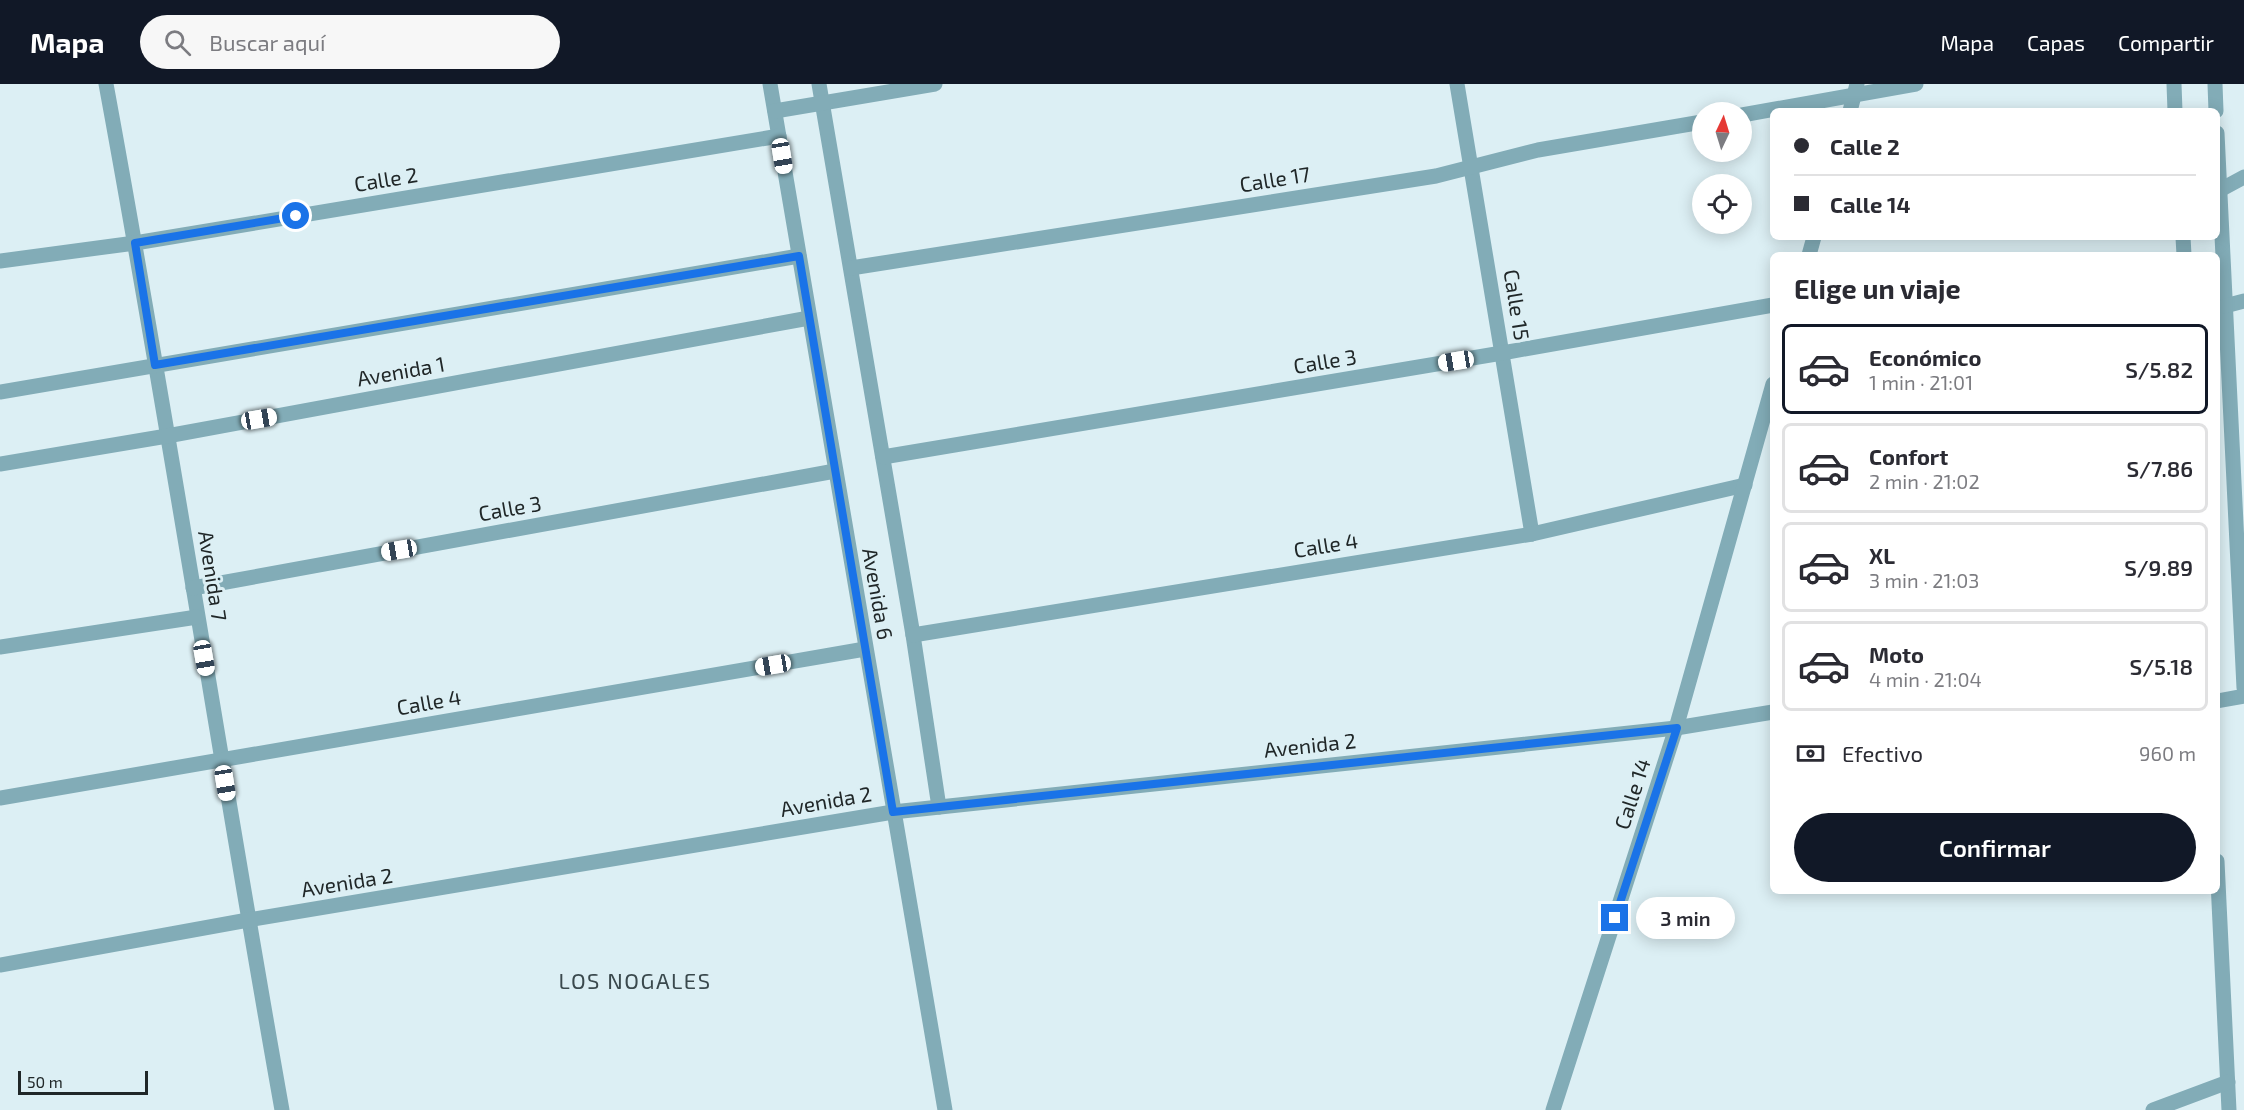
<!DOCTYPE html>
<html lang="es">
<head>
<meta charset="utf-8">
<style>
	body { margin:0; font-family:"Exo 2",sans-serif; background:#f7f7f7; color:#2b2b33; height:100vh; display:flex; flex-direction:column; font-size:22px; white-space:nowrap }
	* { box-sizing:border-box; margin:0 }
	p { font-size:20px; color:#7c7c81 }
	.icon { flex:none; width:33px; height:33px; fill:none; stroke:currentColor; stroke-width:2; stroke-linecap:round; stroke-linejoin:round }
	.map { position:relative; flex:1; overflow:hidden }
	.drawer { position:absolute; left:1770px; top:168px; width:450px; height:642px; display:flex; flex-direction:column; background:#fff; border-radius:9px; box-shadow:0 3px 15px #0003 }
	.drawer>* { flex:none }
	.guide { position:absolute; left:1770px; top:24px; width:450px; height:132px; border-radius:9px; box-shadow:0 3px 15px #0003; display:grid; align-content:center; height:132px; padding:0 24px; background:#fff }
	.needle { width:39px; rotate:4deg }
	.tools { position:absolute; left:1692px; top:18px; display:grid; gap:12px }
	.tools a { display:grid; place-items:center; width:60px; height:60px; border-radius:50%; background:#fff; box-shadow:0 3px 15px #0003; font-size:30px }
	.scale { position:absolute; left:18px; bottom:15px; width:130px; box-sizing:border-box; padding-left:6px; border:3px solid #202728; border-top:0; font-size:16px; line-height:21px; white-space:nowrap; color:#202728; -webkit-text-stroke:4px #dceff4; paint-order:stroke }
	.end { position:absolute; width:27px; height:27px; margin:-14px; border:8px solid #1a73e8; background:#fff; box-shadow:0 0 0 3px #fff }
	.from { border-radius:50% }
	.bubble { position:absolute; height:42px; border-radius:21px; background:#fff; box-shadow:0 3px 15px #0003; font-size:20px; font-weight:600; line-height:42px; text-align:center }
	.car { position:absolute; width:18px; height:36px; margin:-18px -9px; border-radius:8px; box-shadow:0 0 4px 2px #0007; background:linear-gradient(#fff 24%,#345 0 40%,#fff 0 76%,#345 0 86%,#fff 0) }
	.guide b { display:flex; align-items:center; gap:21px; height:57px; font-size:22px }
	.guide b+b { border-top:2px solid #e1e1e2 }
	.guide i { width:15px; height:15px; background:#2b2b33 }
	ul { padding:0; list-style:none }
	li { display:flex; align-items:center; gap:18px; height:90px; margin:0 12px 9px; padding:0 12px; border:3px solid #e1e1e2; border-radius:9px }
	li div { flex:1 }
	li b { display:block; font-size:22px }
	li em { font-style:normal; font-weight:600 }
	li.active { border-color:#111827 }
	li>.icon { width:54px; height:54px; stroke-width:1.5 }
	h2 { padding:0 24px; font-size:27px; line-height:72px }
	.pay { display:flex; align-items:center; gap:15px; height:66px; padding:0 24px; font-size:22px }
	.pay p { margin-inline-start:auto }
	.button { display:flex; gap:12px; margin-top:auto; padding:12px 24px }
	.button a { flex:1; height:69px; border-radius:36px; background:#111827; color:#fff; font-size:24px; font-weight:600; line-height:69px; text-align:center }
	header { display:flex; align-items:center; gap:36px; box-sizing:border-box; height:84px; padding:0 30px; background:#111827; color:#fff }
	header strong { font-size:28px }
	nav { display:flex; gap:33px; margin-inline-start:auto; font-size:21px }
	.search { width:420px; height:54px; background:#f7f7f7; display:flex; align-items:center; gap:15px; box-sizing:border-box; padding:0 21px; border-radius:33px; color:#7c7c81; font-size:22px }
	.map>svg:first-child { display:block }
</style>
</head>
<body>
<header>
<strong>Mapa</strong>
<div class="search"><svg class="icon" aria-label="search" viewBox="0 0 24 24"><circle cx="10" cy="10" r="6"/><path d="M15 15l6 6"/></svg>Buscar aquí</div>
<nav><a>Mapa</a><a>Capas</a><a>Compartir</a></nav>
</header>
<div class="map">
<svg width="2244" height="1026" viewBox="0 0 2244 1026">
	<rect width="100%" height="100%" fill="#dceff4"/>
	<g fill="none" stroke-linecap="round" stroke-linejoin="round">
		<g stroke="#82acb7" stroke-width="15">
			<path d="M106,0C169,341 221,684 282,1026"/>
			<polyline points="770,0 945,1026"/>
			<polyline points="819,0 913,551 939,723"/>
			<polyline points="1457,0 1532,450"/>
			<polyline points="2174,0 2175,27"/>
			<polyline points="2215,0 2216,27"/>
			<polyline points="775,27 935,0"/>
			<polyline points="1850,27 1857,0"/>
			<polyline points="1742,31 1916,0"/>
			<polyline points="2217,49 2244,604"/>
			<polyline points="2220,106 2244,93"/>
			<polyline points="2183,153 2184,171"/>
			<polyline points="1809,171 1814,153"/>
			<polyline points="0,177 135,159 779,52"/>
			<polyline points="851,184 1436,92 1538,66 1702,38"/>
			<polyline points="2225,222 2244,217"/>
			<polyline points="0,308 799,172"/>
			<polyline points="883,373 1502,269 1773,221"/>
			<polyline points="0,380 167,352 809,234"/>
			<polyline points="193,504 835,387"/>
			<polyline points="913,551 1532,450 1745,401"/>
			<polyline points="0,563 197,533"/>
			<polyline points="2217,617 2244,612"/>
			<polyline points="0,714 865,565"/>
			<polyline points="2217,777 2229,1026"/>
			<polyline points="0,881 248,836 893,728 1676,644 1773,628"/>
			<polyline points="1553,1026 1676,644 1773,300"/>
			<polyline points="2153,1026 2228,998"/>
		</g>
	</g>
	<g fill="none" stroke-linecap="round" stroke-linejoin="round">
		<polyline stroke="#1a73e8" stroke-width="8" points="296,132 135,159 155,281 799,172 893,728 1677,644 1615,834"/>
	</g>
	<g text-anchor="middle" stroke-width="6" stroke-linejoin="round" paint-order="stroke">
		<g font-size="21" fill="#202728" stroke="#dceff4">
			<text transform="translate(386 96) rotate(-9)" y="7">Calle 2</text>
			<text transform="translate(1275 96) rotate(-9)" y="7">Calle 17</text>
			<text transform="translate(1516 221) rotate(81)" y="7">Calle 15</text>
			<text transform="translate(1325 278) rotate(-9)" y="7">Calle 3</text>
			<text transform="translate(401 288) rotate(-10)" y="7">Avenida 1</text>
			<text transform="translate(510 425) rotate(-10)" y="7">Calle 3</text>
			<text transform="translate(1326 462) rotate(-9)" y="7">Calle 4</text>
			<text transform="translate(212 492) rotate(81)" y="7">Avenida 7</text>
			<text transform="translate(877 510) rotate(80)" y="7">Avenida 6</text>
			<text transform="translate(429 619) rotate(-10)" y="7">Calle 4</text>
			<text transform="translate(1310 662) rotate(-6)" y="7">Avenida 2</text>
			<text transform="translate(1633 710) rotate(-72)" y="7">Calle 14</text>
			<text transform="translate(826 718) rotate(-10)" y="7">Avenida 2</text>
			<text transform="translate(347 799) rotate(-9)" y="7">Avenida 2</text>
		</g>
		<g font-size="22" letter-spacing="1.5" fill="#3a494d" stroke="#dceff4">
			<text x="635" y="905">LOS NOGALES</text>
		</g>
	</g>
</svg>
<div class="tools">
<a><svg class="needle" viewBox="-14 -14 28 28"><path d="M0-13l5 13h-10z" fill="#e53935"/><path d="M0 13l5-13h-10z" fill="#7c7c81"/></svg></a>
<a><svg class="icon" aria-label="locate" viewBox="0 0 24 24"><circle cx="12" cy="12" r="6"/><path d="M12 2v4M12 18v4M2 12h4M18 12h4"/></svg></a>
</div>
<div class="scale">50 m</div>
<i class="end from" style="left:296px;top:132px"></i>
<i class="end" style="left:1615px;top:834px"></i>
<div class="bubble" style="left:1636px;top:813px;width:99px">3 min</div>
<i class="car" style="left:782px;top:72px;rotate:171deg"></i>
<i class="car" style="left:1456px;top:277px;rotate:261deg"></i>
<i class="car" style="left:259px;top:335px;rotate:80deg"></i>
<i class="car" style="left:399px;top:466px;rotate:260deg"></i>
<i class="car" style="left:204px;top:574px;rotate:170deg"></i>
<i class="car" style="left:773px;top:581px;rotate:260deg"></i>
<i class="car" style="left:225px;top:699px;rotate:171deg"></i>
<div class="guide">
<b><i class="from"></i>Calle 2</b>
<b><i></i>Calle 14</b>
</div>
<section class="drawer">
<h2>Elige un viaje</h2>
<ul>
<li class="active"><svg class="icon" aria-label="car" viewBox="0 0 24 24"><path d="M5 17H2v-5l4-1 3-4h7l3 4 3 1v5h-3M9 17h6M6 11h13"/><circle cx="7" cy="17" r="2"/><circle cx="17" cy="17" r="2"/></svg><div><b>Económico</b><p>1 min · 21:01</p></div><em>S/5.82</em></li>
<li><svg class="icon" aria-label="car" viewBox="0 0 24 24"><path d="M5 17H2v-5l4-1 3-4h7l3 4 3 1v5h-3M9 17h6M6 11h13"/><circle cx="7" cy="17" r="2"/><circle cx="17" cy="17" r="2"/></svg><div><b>Confort</b><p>2 min · 21:02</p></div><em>S/7.86</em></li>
<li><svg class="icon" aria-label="car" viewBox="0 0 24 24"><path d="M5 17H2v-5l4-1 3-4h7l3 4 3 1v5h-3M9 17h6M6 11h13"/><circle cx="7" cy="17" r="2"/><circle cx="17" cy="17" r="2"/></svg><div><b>XL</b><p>3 min · 21:03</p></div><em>S/9.89</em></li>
<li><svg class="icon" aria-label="car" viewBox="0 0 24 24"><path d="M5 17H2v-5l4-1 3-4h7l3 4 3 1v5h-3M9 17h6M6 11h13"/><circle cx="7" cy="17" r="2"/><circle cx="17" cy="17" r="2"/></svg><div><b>Moto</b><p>4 min · 21:04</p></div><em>S/5.18</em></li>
</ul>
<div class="pay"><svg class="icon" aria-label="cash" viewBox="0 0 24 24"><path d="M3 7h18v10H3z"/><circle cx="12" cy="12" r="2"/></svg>Efectivo<p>960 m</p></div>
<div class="button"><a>Confirmar</a></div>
</section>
</div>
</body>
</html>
